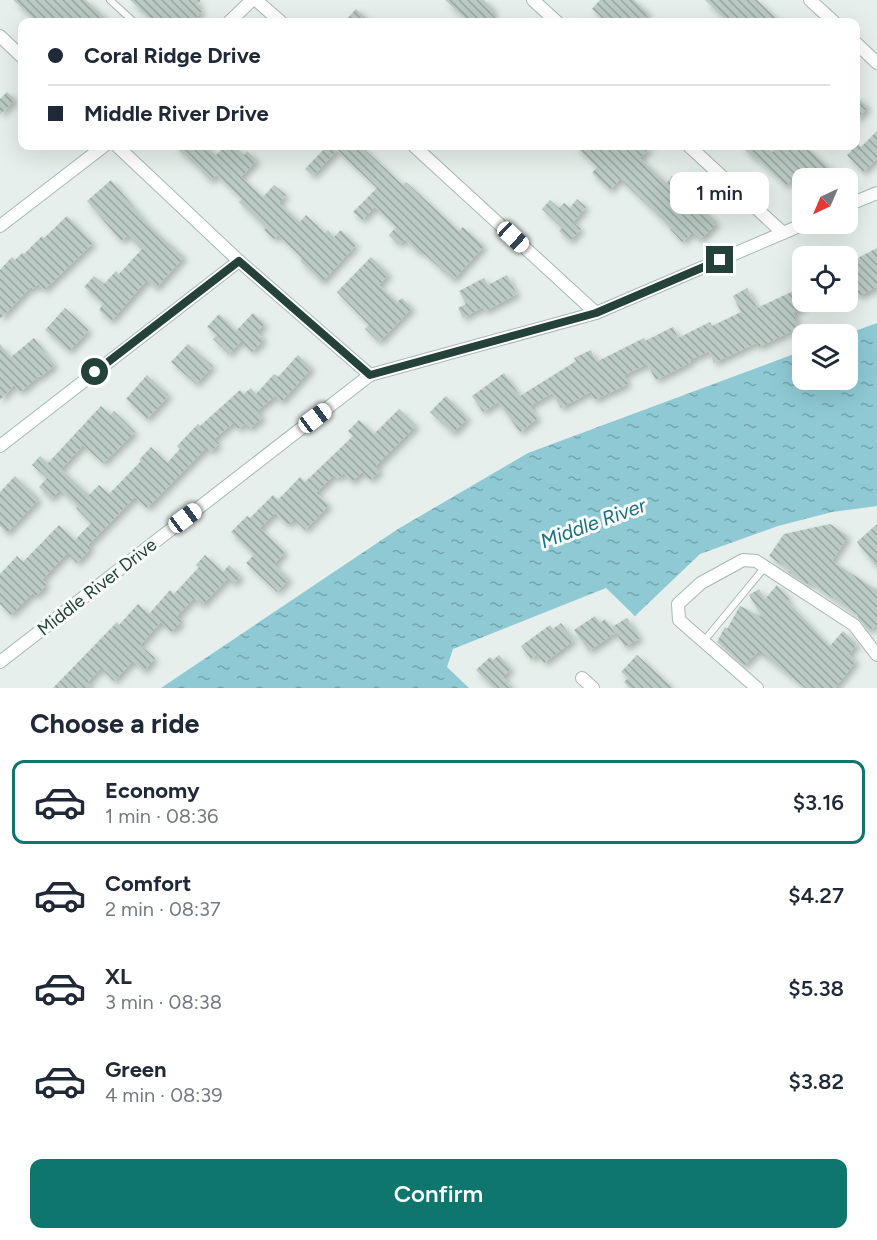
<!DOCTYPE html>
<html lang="en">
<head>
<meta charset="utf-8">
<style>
	body { margin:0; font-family:Figtree,sans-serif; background:#f6f6f7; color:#1f2937; height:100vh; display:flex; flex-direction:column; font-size:22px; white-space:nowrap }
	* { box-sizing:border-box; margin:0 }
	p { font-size:20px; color:#747a83 }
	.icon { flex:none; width:33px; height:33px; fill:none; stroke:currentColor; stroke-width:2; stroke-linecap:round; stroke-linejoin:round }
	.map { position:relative; height:688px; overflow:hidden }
	.sheet { display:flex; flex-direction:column; background:#fff; flex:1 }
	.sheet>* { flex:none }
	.hud { position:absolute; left:18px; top:18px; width:842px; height:132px; border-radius:12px; box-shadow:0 6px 24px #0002; display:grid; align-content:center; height:132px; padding:0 30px; background:#fff }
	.needle { width:39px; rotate:224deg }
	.fabs { position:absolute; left:792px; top:168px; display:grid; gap:12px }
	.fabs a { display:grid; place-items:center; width:66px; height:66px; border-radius:12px; background:#fff; box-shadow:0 6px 24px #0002; font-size:30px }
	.end { position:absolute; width:27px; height:27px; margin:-14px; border:8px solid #24423a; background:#fff; box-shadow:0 0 0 3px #fff }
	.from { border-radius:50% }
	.bubble { position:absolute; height:42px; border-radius:12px; background:#fff; box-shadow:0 6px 24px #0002; font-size:20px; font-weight:600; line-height:42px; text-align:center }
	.car { position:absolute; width:18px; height:36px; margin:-18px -9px; border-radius:8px; box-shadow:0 0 4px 2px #0007; background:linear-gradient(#fff 24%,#345 0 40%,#fff 0 76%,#345 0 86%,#fff 0) }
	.hud b { display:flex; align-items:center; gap:21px; height:57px; font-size:22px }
	.hud b+b { border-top:2px solid #e0e1e3 }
	.hud i { width:15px; height:15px; background:#1f2937 }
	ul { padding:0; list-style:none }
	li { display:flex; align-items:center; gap:18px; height:84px; margin:0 12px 9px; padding:0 18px; border:3px solid transparent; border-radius:12px }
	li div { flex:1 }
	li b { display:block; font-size:22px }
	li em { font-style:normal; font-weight:600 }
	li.selected { border-color:#0f766e }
	li>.icon { width:54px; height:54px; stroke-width:1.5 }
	h2 { padding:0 30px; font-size:27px; line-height:72px }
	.primary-button { display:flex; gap:12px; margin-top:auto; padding:12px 30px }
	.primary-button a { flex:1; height:69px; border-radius:12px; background:#0f766e; color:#fff; font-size:24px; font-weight:600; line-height:69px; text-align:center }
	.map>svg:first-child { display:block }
</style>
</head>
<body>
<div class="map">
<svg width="877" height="688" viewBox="0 0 877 688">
	<defs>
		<pattern id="water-ripples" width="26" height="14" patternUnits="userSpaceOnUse" patternTransform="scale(1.5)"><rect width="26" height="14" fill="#8ec9d4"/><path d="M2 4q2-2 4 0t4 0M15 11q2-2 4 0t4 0" fill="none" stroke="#74a5ad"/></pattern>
		<pattern id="building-back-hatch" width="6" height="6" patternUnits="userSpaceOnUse" patternTransform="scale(1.5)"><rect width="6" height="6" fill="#bbcac4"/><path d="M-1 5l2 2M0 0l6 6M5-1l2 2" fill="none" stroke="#98a6a0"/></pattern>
		<filter id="shadow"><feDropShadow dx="3.5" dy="3.5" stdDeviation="3" flood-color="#0004"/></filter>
	</defs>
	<rect width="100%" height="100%" fill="#e6efeb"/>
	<polygon fill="url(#water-ripples)" points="877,323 877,506 832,512 778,526 700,554 635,616 606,588 453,649 447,667 469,688 161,688 398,529 528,453 802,351 802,380 848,380 847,334"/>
	<g fill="url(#building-back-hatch)" filter="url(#shadow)">
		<polygon points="13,0 86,0 110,22 37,22"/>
		<polygon points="130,0 201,0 196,6 202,11 192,22 154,22"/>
		<polygon points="445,0 484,0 494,10 491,13 500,22 469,22"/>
		<polygon points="600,0 634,0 649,14 641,22 607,22 592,9"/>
		<polygon points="705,0 757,0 780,22 728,22"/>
		<polygon points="356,9 371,22 344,22"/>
		<polygon points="7,92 15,99 0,115 0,99"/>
		<polygon points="855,95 868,107 855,121"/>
		<polygon points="877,131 877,159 863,172 847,155 858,144 861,147"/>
		<polygon points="174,146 206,146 216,155 225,146 234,146 244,155 247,151 257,160 241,177 263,197 274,185 286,195 279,203 300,222 306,215 325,233 328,230 334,237 341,230 356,245 322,282 300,261 302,258 278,235 274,239 264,230 266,228 239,202 242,199 216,175 211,181 201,172 202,171"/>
		<polygon points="327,146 361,146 403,185 406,182 459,231 463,227 484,246 453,280 421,251 419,253 404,239 399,245 389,235 396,227 375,207 362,220 353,212 377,188 337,150 313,176 305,169"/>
		<polygon points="575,146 651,146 640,158 667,183 672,176 685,189 683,190 717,223 700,240 692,233 682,242 670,229 671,228 620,179 610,190 592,173 597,167"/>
		<polygon points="741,146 765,146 772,152 778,146 805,146 834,172 828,178 802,178 802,189 792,179 786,186 757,159 756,160"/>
		<polygon points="111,180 149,225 184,257 156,288 147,280 111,321 99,310 103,304 84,287 94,276 104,284 116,271 119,274 142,249 128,235 121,241 87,201"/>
		<polygon points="577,199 586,207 573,222 581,229 570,241 559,231 562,228 542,209 550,200 559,208 564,203 570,208"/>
		<polygon points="67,216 93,243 44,290 38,284 33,289 31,287 0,319 0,270 12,257 15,260 22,253 24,254 42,236 44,238"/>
		<polygon points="877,248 877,287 859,296 856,291 848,295 848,263"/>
		<polygon points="371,257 389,274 379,285 397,302 402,298 412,308 379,342 365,329 369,325 337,292"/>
		<polygon points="507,275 517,294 485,311 483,307 463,318 458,308 466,304 459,291 484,278 488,285"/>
		<polygon points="802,287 802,309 793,313 800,327 759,347 756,343 714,363 709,351 690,360 691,362 656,380 647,364 624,375 628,384 594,400 590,392 561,408 552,393 530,406 538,418 520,432 498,402 483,412 472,396 504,373 520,396 576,361 574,358 591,350 596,362 644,338 645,341 673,327 678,338 710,322 712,326 741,312 733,296 747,288 757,308"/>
		<polygon points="65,308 89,330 69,351 45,330"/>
		<polygon points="253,313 265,324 257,332 264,339 252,352 241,341 229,354 213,339 217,335 207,327 219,314 236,331"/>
		<polygon points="34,338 55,365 40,377 39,376 20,392 14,385 0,400 0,344 11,357"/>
		<polygon points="188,344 213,366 196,384 171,362"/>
		<polygon points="298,355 312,368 281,402 275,396 257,411 263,417 249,429 245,424 238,429 233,423 214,439 219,443 211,452 207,447 147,508 135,497 88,545 91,548 77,563 67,553 42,580 47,584 36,596 33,593 11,615 0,604 0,574 17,556 23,562 59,525 75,540 91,523 76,508 78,506 60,490 51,499 39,487 47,478 32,465 40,456 48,463 101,406 110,415 114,411 135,432 103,463 83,445 61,469 89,495 99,485 109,494 141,461 139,460 151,447 167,463 180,449 177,446 198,424 200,426 240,390 244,394 251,388 256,394 274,374 278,377"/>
		<polygon points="147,375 169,395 147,419 126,399"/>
		<polygon points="446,396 468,418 453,433 430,412"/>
		<polygon points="399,409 416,426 376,466 380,471 370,480 362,472 352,482 344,473 338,479 334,475 316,493 329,505 305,530 294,519 288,525 275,513 260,528 285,552 274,564 289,579 277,592 246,563 254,555 231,532 247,516 250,518 273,495 278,500 300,477 305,482 353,436 348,431 359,420 374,434"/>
		<polygon points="15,476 39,499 7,533 0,526 0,492"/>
		<polygon points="830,524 848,536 832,561 877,590 877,626 868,630 857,617 858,615 809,582 807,585 788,572 789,570 769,556 784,534"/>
		<polygon points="877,524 877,568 857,542"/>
		<polygon points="205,555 223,572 229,565 241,576 234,584 228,578 202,605 194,598 177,616 182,621 171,632 161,622 140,645 155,658 144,671 133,661 114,681 101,668 87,683 93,688 53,688 117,622 119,625 138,604 149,614 170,590 174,594 199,567 196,565"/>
		<polygon points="777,585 789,599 787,601 830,646 843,631 857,644 849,654 856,661 835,688 805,688 758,651 744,666 717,642 725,627 727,629 740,606 762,617 749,595 759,589 765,599"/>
		<polygon points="595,616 600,623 605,619 615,633 589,651 574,630"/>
		<polygon points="627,618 640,638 625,647 612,627"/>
		<polygon points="561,623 574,640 544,663 537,654 531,659 521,646 550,625 553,629"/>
		<polygon points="499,655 511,669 503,677 513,688 493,688 476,670 490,657 493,660"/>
		<polygon points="637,655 673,688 630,688 624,682 628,678 621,672"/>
	</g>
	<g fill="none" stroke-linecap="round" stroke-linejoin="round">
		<g stroke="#a8b8b2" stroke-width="8">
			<g id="lane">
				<polyline points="110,0 134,22"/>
				<polyline points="704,641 765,567"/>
			</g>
		</g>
		<g stroke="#a8b8b2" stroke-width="14">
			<g id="street">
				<polyline points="256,0 281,22"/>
				<polyline points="533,0 557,22"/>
				<polyline points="810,0 834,22"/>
				<polyline points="229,22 252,0"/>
				<polyline points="0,36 22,57"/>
				<polyline points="855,42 877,63"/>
				<polyline points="117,146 239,261 370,375"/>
				<polyline points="414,146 596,313"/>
				<polyline points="689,146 783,233"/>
				<polyline points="848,205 877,193"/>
				<polyline points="0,226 104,146"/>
				<polyline points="0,446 239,261"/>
				<polyline points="0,662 370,375 596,313 804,224"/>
				<polyline points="582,678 593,688"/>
				<polyline points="757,688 679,620 678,604 701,583 743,560 756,561 854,625 877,655"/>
			</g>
		</g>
		<use href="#lane" stroke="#fff" stroke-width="6"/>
		<use href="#street" stroke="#fff" stroke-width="12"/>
	</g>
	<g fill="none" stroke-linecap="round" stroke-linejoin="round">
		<polyline stroke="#24423a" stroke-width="8" points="95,372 239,261 370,375 596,313 720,260"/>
	</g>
	<g text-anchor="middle" stroke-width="6" stroke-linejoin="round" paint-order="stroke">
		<g font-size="18" fill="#24423a" stroke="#f7fbf9">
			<text transform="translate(97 587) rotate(-38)" y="6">Middle River Drive</text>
		</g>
		<g font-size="20" font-style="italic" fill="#1c6f80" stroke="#f7fbf9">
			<text transform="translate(593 523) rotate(-20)" y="7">Middle River</text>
		</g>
	</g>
</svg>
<div class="fabs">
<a><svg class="needle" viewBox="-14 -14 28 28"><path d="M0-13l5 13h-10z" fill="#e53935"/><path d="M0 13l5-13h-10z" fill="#747a83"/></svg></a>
<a><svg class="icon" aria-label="locate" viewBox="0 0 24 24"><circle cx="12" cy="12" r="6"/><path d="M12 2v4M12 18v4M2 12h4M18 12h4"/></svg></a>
<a><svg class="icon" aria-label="layers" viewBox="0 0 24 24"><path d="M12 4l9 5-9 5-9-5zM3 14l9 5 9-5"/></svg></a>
</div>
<i class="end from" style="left:95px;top:372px"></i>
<i class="end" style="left:720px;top:260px"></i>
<div class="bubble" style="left:670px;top:172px;width:99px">1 min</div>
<i class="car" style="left:513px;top:237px;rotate:133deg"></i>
<i class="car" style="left:315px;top:418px;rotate:53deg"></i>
<i class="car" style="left:185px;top:518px;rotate:53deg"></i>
<div class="hud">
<b><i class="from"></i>Coral Ridge Drive</b>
<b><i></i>Middle River Drive</b>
</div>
</div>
<section class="sheet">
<h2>Choose a ride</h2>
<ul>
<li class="selected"><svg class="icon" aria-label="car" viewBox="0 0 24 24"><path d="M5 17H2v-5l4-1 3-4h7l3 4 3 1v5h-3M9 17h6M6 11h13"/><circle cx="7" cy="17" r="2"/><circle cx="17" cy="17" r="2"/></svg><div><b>Economy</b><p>1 min · 08:36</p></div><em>$3.16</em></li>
<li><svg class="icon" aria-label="car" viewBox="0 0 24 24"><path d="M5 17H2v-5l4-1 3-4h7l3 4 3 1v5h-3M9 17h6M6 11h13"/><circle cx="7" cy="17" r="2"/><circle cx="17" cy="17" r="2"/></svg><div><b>Comfort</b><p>2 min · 08:37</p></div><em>$4.27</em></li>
<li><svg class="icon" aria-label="car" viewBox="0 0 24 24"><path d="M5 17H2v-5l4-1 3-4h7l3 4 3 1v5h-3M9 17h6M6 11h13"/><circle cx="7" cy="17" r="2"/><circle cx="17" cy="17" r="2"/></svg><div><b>XL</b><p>3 min · 08:38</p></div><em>$5.38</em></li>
<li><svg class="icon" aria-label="car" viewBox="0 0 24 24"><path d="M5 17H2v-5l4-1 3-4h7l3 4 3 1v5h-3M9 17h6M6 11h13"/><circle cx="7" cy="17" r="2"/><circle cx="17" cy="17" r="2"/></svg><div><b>Green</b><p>4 min · 08:39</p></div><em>$3.82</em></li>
</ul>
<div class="primary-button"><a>Confirm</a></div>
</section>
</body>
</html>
